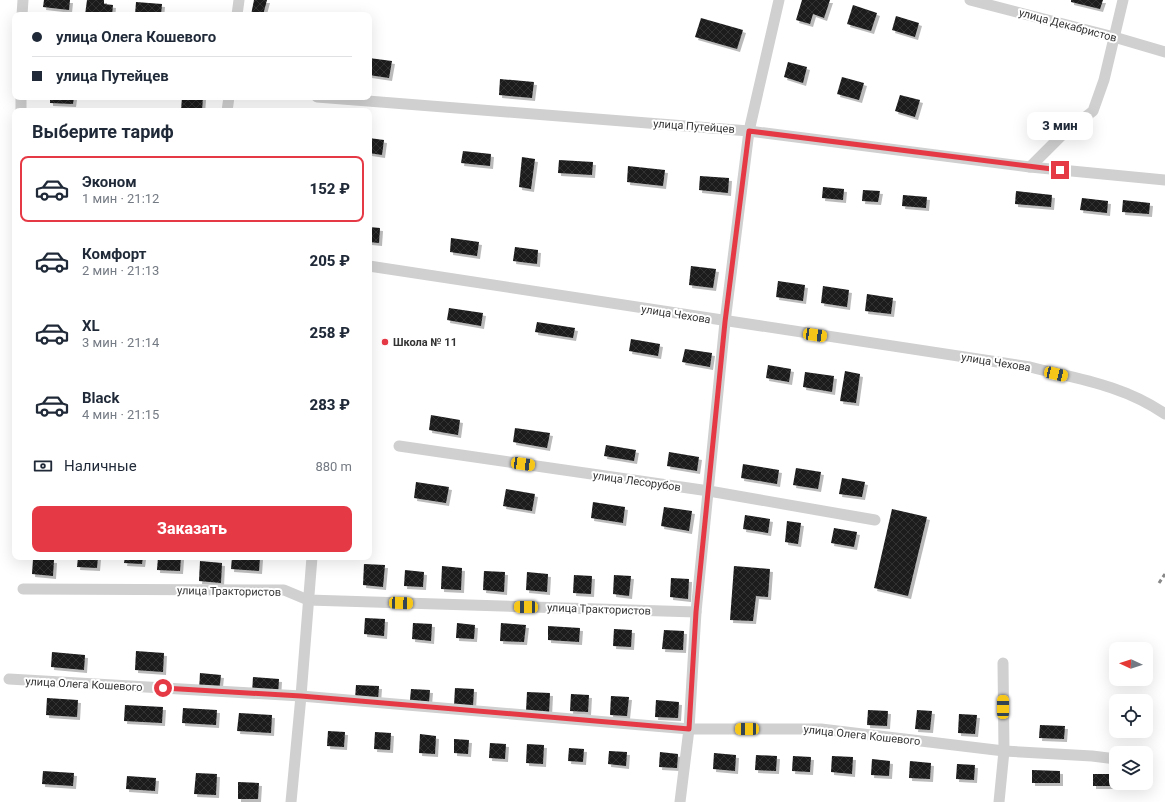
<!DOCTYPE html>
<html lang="ru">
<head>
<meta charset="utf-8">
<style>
	body { margin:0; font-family:Roboto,sans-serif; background:#f2f2f3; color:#1f2937; height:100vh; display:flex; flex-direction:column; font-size:15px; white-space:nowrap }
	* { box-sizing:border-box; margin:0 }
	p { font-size:13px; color:#747a83 }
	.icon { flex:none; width:22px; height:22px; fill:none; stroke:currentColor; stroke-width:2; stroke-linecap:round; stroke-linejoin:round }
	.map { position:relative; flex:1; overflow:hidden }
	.panel { position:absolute; left:12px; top:108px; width:360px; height:452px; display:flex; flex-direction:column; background:#fff; border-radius:8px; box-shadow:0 4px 16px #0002 }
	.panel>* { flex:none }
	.top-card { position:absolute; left:12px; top:12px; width:360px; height:88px; border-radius:8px; box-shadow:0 4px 16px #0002; display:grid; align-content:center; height:88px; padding:0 20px; background:#fff }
	.needle { width:26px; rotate:273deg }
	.tools { position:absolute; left:1109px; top:642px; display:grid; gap:8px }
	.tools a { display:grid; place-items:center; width:44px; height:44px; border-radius:8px; background:#fff; box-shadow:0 4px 16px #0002; font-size:20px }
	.end { position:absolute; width:18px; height:18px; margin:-9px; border:5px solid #e63946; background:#fff; box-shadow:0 0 0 2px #fff }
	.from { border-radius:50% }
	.bubble { position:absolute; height:28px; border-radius:8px; background:#fff; box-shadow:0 4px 16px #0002; font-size:13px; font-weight:800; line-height:28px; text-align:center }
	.car { position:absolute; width:12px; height:24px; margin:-12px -6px; border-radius:5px; box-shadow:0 0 3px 1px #0007; background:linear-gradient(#f5c518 24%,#345 0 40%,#f5c518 0 76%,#345 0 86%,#f5c518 0) }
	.top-card b { display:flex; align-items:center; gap:14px; height:38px; font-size:15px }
	.top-card b+b { border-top:1px solid #e0e1e3 }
	.top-card i { width:10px; height:10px; background:#1f2937 }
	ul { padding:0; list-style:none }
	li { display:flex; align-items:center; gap:12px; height:66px; margin:0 8px 6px; padding:0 12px; border:2px solid transparent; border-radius:8px }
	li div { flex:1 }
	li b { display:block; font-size:15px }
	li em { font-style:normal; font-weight:800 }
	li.current { border-color:#e63946 }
	li>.icon { width:36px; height:36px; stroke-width:1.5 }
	h2 { padding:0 20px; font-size:18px; line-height:48px }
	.pay { display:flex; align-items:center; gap:10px; height:44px; padding:0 20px; font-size:15px }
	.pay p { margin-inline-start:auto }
	.primary-button { display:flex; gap:8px; margin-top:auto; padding:8px 20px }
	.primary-button a { flex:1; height:46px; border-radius:8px; background:#e63946; color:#fff; font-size:16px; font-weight:800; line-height:46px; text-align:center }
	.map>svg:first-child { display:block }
</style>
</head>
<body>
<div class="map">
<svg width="1165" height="802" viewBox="0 0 1165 802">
	<defs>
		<pattern id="building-cross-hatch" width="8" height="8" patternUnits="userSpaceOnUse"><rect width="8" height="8" fill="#1a1a1a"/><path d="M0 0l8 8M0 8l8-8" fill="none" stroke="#333"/></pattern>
		<filter id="shadow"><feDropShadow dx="3" dy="3" stdDeviation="0" flood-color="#0004"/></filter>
	</defs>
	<rect width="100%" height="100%" fill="#fff"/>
	<g fill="url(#building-cross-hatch)" filter="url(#shadow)">
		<polygon points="44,0 70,0 69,10 43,7"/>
		<polygon points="87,0 104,0 104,4 113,5 112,15 85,15"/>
		<polygon points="254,0 267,0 263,15 251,15"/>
		<polygon points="802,0 830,0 824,18 813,14 810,24 796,20"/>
		<polygon points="1071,0 1103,0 1100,9 1071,2"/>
		<polygon points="136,2 162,4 161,15 135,15"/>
		<polygon points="853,5 877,13 871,31 847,24"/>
		<polygon points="896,16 919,23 915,37 892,30"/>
		<polygon points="701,18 743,30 737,49 695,37"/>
		<polygon points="369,58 392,61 389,78 369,75"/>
		<polygon points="788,62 807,67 803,83 784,77"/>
		<polygon points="842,77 864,83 859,100 837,94"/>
		<polygon points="500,79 534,82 532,98 499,95"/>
		<polygon points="900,95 920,100 915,117 895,111"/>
		<polygon points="50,97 74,97 73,104 50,103"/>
		<polygon points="182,97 203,97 202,111 181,111"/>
		<polygon points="369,138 384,140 382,155 369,153"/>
		<polygon points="463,151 491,154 490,166 461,163"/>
		<polygon points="522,157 535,159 531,189 519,187"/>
		<polygon points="559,160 593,162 592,175 558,173"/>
		<polygon points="628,166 665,170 663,186 627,182"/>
		<polygon points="700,176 729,178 728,193 699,190"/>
		<polygon points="823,187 844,189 843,200 822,198"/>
		<polygon points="863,190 880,191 878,202 862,201"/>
		<polygon points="1016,191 1052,195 1051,207 1015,204"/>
		<polygon points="903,195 927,197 926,208 902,206"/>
		<polygon points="1082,198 1108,201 1107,213 1080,210"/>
		<polygon points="1123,200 1150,203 1149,214 1122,212"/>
		<polygon points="369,227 380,228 379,243 369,242"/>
		<polygon points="451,238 479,242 477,256 450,252"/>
		<polygon points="515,247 538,250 537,264 513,261"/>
		<polygon points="691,266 716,269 713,288 689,285"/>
		<polygon points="778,281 805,285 803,301 776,297"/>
		<polygon points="823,286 849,290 847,307 821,303"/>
		<polygon points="867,294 893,298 891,314 865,311"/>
		<polygon points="449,308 483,313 481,326 447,320"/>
		<polygon points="537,322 575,328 573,338 535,332"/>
		<polygon points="631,339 660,344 658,356 629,351"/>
		<polygon points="685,349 712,353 710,367 682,362"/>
		<polygon points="768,365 791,369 789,382 766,378"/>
		<polygon points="845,371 860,374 856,403 840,401"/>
		<polygon points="805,372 834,376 832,392 803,387"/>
		<polygon points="431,415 460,420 458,435 429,430"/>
		<polygon points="515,428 550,433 547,448 513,442"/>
		<polygon points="606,445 636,450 634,461 604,456"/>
		<polygon points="669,452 699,457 697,471 667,466"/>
		<polygon points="743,464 779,470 777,484 741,478"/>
		<polygon points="796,468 821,472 818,489 793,485"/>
		<polygon points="842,478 865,482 862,497 839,494"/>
		<polygon points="416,482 449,487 446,503 414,498"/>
		<polygon points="506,489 535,494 532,511 503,506"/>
		<polygon points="593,502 625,507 623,523 591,518"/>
		<polygon points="664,507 692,511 689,531 661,526"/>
		<polygon points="892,509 927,517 908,596 874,588"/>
		<polygon points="745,515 770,519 768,533 743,529"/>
		<polygon points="787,521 801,523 798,544 785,542"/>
		<polygon points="834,528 857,532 854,547 831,543"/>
		<polygon points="78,557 98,557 97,568 77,567"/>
		<polygon points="125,557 143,557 142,564 124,563"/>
		<polygon points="158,557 181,557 180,571 157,570"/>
		<polygon points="232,557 260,557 259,571 231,569"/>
		<polygon points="33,559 54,560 53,576 32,574"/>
		<polygon points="200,561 222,563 221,583 199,581"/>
		<polygon points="364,564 385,565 383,587 363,585"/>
		<polygon points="442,566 462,568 461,590 441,589"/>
		<polygon points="734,566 770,569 768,597 756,596 753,621 730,620"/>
		<polygon points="405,570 424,572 423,587 404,586"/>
		<polygon points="484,571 505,572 504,592 483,590"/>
		<polygon points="527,572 548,574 547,592 526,590"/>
		<polygon points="574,575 592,576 591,594 573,593"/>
		<polygon points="614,575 631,576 629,596 613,594"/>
		<polygon points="671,578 689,579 688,599 670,597"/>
		<polygon points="365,618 385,619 384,636 364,634"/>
		<polygon points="413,623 432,624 431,641 412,639"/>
		<polygon points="457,623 475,625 474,639 456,638"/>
		<polygon points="501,623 526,625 524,642 500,641"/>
		<polygon points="548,626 580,628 579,642 548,640"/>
		<polygon points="614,629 632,630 631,647 613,646"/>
		<polygon points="664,630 684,631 683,650 662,649"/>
		<polygon points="136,651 164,653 163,672 135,670"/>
		<polygon points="52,652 85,655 84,670 51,667"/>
		<polygon points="200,673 221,675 219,692 199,691"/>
		<polygon points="253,677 279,679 278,695 252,693"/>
		<polygon points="356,685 379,686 378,700 355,699"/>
		<polygon points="455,688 474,689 473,706 454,705"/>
		<polygon points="411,689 430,690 429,702 410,700"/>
		<polygon points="527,692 550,693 549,713 526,711"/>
		<polygon points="571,694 589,695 588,712 570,711"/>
		<polygon points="611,696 629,697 627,716 610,715"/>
		<polygon points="47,698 78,700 77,717 46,715"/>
		<polygon points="656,700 679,702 678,718 655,717"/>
		<polygon points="125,705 163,707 162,723 124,721"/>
		<polygon points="183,708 217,710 216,725 182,723"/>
		<polygon points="868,710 888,711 887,726 867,725"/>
		<polygon points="917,710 932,711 930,730 915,729"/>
		<polygon points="239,713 272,715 271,733 237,731"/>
		<polygon points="959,714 977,715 975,734 958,733"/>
		<polygon points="1040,725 1065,726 1064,739 1039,738"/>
		<polygon points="328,731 345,732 344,747 327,746"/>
		<polygon points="375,732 391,733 390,750 374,749"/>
		<polygon points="420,734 436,736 435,754 419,753"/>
		<polygon points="454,739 469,740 468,754 454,753"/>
		<polygon points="490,743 506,744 505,759 489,758"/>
		<polygon points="527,744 544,745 543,764 526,763"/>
		<polygon points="569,748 584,749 583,762 568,761"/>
		<polygon points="609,751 627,752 626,766 608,764"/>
		<polygon points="660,752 678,754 677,768 659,767"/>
		<polygon points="714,753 736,755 735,771 713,769"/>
		<polygon points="756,755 777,756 776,771 755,770"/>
		<polygon points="793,756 811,757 810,772 792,771"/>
		<polygon points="832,756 853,757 852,774 831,772"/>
		<polygon points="872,759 890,761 889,776 871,775"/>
		<polygon points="910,761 931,763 930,779 909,778"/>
		<polygon points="957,764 975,765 974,780 956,779"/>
		<polygon points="1032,770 1060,771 1060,783 1032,783"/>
		<polygon points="43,771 74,773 73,786 42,784"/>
		<polygon points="196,773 217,774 216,795 194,794"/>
		<polygon points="1093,774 1116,774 1116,783 1123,783 1123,786 1093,786"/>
		<polygon points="127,776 156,778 155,791 126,789"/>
		<polygon points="238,782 259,783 258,799 238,799"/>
	</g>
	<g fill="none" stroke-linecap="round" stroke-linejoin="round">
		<g stroke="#d0d0d0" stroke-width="11">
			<polyline points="970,0 1114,37 1165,52"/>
			<polyline points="22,15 23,0"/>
			<polyline points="237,15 239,0"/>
			<polyline points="317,97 749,131 1030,167 1165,180"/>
			<polyline points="21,111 21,97"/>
			<polyline points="227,111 229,97"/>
			<polyline points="1030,167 1060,137 1093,111 1104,80 1123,0"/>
			<path d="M369,266L1030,367C1078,379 1123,385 1165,414"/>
			<polyline points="399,446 709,491 875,520"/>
			<polyline points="23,589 284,590 308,600 696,612"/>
			<polyline points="9,679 301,696 689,729 821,729 1004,751 1092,756 1116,759"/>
			<polyline points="291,802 301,696 312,557"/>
			<polyline points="680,802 689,729 696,612 725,322 749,131 779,0"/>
			<polyline points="999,802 1004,751 1003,663"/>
		</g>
		<polyline stroke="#888" stroke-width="3" stroke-dasharray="4 3" stroke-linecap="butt" points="1159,583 1165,574"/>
	</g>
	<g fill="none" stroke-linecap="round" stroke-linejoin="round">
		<polyline stroke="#e63946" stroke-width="5" points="163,688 301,696 689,729 696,612 725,322 749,131 1060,170"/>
	</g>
	<circle fill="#e63946" stroke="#fff" stroke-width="1.5" cx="385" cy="342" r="4"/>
	<g text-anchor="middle" stroke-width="4" stroke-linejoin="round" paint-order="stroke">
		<g font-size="11" fill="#333" stroke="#fff">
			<text transform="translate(1068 25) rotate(15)" y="4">улица Декабристов</text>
			<text transform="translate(694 126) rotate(4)" y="4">улица Путейцев</text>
			<text transform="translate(676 314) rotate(9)" y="4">улица Чехова</text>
			<text transform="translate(996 362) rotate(9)" y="4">улица Чехова</text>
			<text transform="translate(637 481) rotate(8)" y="4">улица Лесорубов</text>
			<text transform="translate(229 591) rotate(1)" y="4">улица Трактористов</text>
			<text transform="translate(599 609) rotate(2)" y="4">улица Трактористов</text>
			<text transform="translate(84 684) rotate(3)" y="4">улица Олега Кошевого</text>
			<text transform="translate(862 735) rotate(6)" y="4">улица Олега Кошевого</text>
		</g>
		<g font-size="11" font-weight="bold" fill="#333" stroke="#fff" text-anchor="start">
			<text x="393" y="346">Школа № 11</text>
		</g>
	</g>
</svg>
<div class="tools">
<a><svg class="needle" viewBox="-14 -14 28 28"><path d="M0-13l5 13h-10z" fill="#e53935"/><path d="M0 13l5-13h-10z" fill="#747a83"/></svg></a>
<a><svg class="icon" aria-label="locate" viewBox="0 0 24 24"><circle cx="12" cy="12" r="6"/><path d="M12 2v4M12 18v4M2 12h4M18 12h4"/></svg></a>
<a><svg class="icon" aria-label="layers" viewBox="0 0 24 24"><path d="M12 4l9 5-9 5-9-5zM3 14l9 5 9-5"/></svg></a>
</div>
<i class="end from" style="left:163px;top:688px"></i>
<i class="end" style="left:1060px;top:170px"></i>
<div class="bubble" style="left:1027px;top:112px;width:66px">3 мин</div>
<i class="car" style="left:815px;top:335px;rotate:98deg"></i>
<i class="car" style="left:1056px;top:374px;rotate:103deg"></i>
<i class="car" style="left:523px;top:464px;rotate:98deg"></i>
<i class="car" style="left:401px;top:603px;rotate:92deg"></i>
<i class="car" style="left:526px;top:607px;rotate:271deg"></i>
<i class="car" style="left:1003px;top:707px;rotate:0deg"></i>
<i class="car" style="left:747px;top:729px;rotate:270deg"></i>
<div class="top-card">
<b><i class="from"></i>улица Олега Кошевого</b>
<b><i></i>улица Путейцев</b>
</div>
<section class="panel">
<h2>Выберите тариф</h2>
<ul>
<li class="current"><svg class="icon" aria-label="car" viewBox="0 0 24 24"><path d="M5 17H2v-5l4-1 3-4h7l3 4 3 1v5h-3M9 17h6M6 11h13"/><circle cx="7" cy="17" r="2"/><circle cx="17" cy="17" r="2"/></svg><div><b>Эконом</b><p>1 мин · 21:12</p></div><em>152 ₽</em></li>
<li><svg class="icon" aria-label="car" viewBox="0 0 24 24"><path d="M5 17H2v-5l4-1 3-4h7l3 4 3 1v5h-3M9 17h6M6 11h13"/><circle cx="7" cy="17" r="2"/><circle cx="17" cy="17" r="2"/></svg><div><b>Комфорт</b><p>2 мин · 21:13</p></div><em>205 ₽</em></li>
<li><svg class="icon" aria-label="car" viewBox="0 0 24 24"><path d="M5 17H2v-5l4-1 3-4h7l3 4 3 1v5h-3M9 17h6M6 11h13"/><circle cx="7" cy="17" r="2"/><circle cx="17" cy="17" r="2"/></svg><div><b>XL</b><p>3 мин · 21:14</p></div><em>258 ₽</em></li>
<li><svg class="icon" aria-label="car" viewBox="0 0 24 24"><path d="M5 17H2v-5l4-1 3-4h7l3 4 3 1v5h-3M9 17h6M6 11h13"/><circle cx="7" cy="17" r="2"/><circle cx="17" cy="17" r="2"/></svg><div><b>Black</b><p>4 мин · 21:15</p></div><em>283 ₽</em></li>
</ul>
<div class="pay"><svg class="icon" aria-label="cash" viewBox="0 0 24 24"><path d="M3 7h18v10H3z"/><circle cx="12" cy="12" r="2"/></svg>Наличные<p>880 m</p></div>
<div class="primary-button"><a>Заказать</a></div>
</section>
</div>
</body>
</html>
